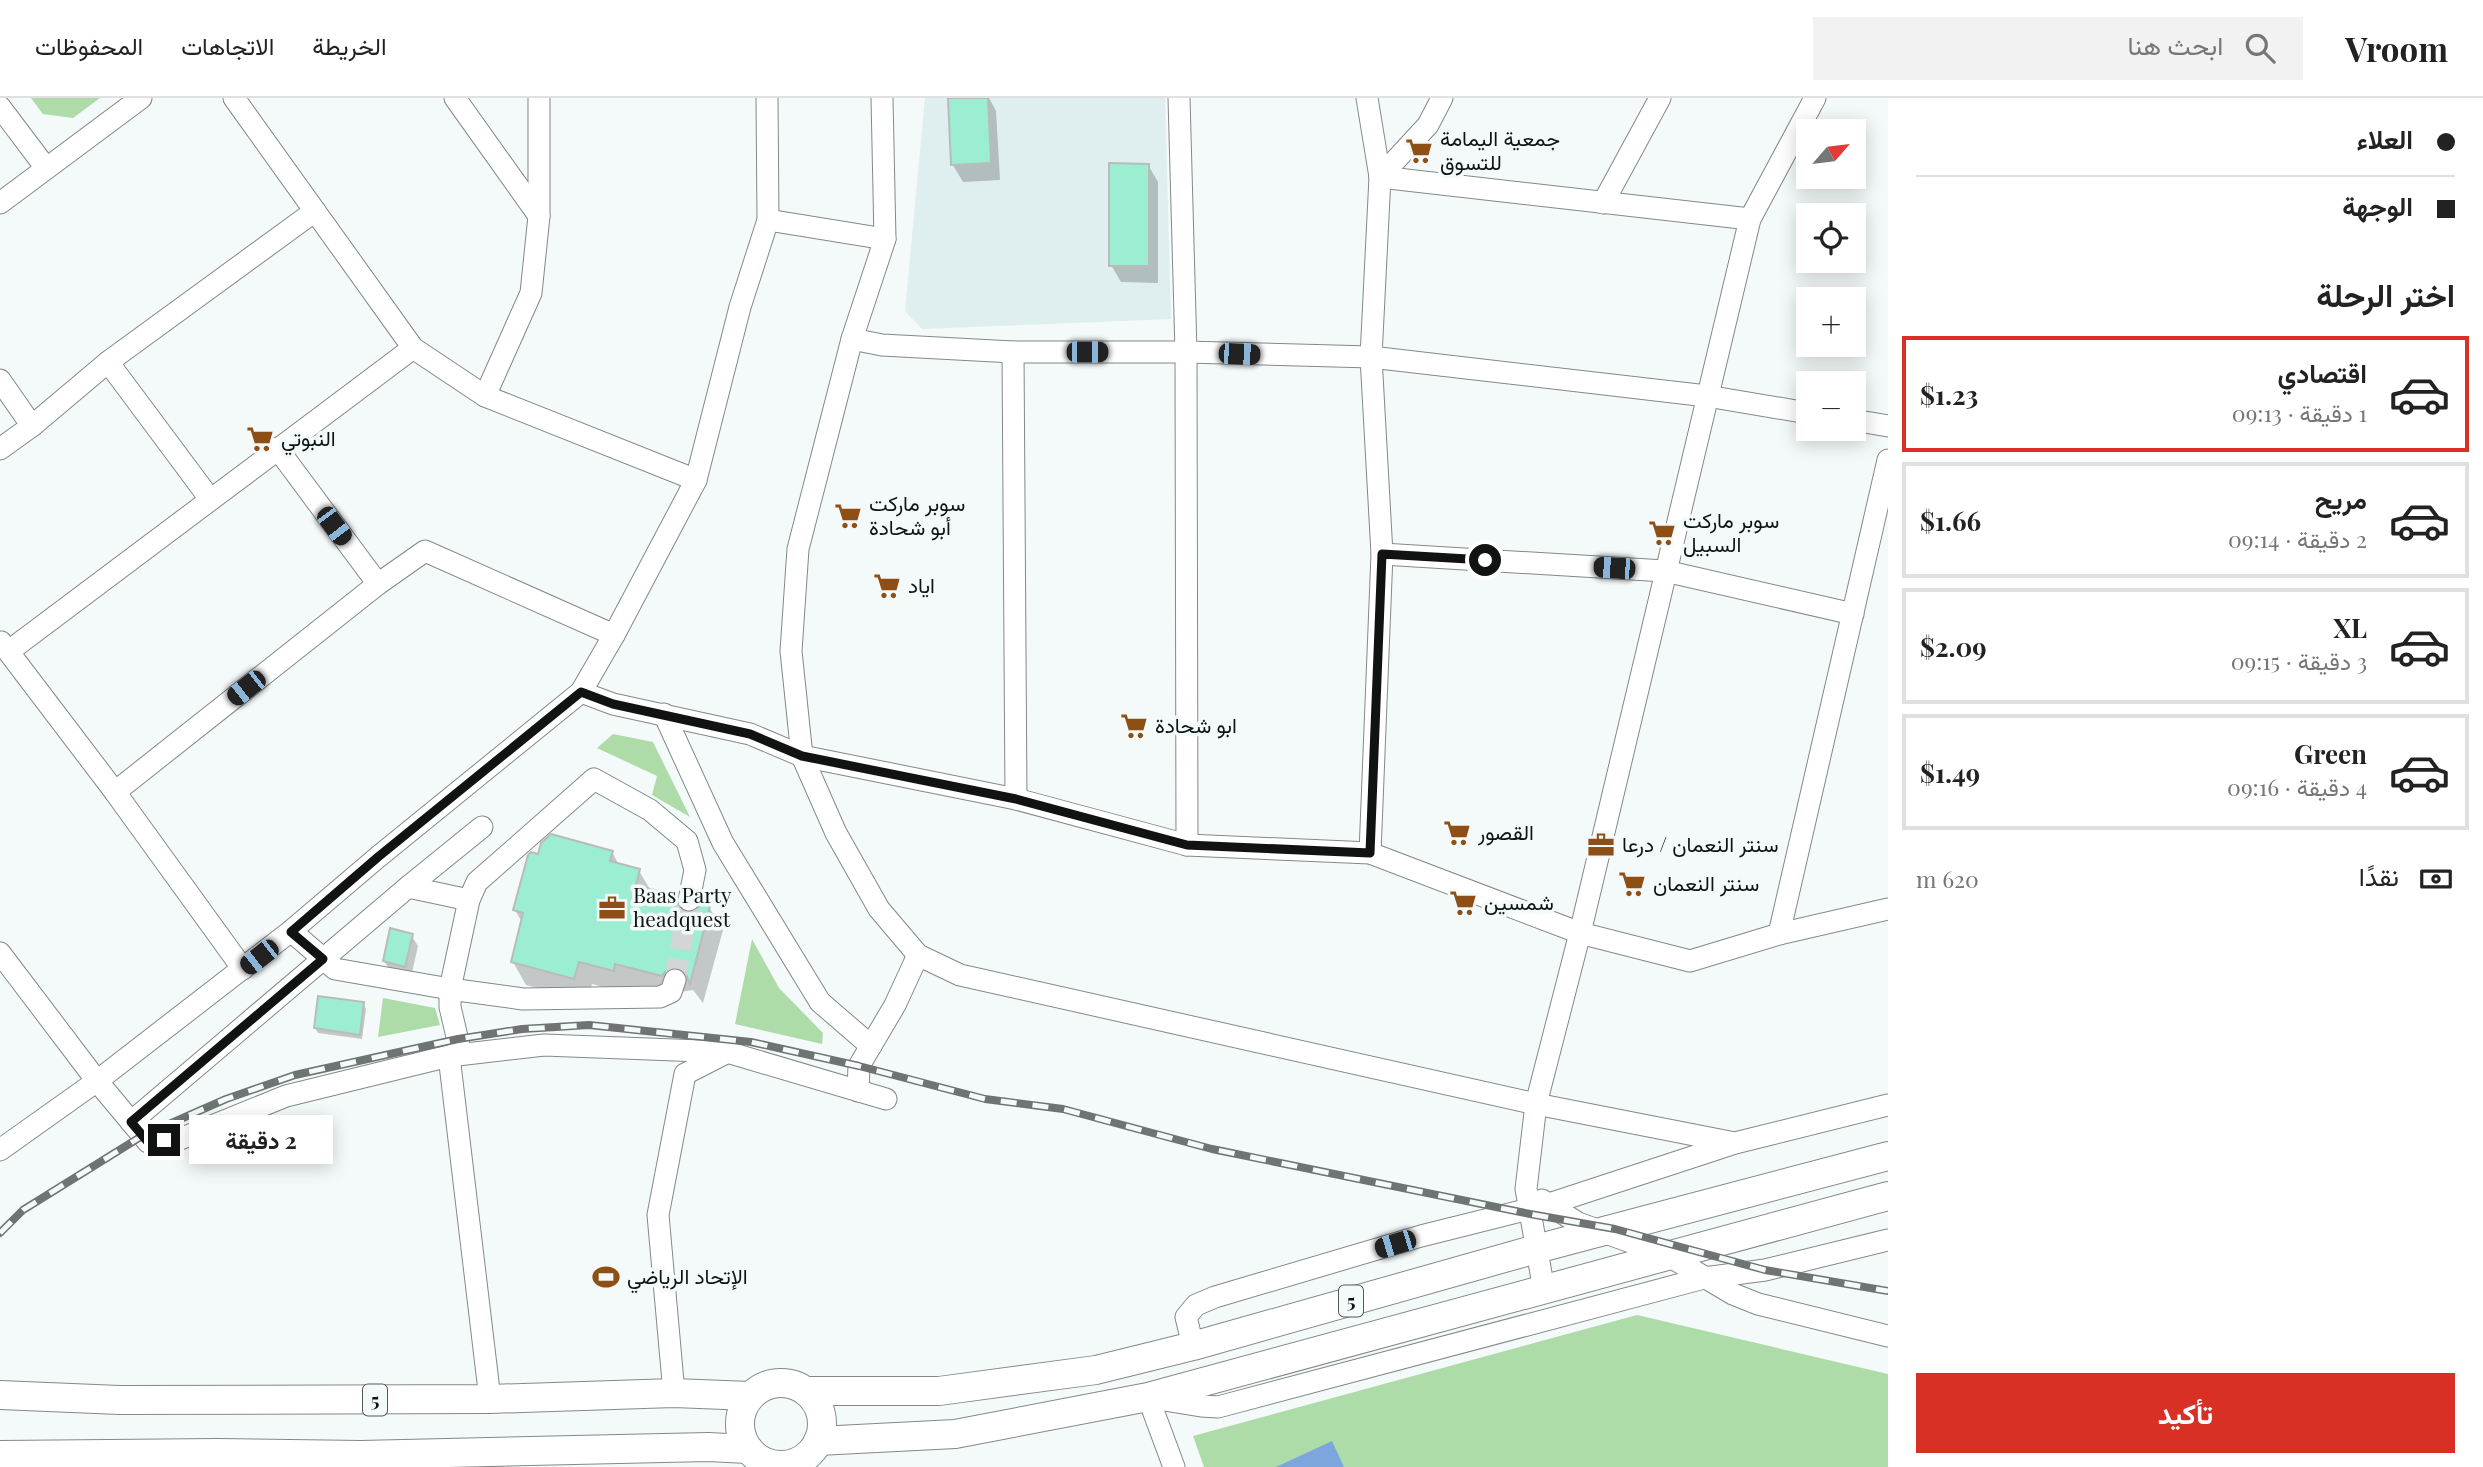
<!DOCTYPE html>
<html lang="ar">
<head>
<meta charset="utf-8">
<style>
	body { margin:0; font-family:"Playfair Display",Vazirmatn,serif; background:#f2f2f2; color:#222; direction:rtl; height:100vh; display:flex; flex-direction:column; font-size:26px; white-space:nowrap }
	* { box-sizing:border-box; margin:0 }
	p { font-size:23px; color:#767676 }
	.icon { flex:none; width:38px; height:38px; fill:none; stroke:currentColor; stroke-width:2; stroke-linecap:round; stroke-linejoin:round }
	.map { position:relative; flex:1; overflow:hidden; direction:ltr }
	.drawer { display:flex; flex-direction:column; background:#fff; width:595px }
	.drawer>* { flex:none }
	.top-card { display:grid; align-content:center; height:154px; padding:0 28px; background:#fff }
	.needle { width:46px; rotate:62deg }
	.fabs { position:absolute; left:1796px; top:21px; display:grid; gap:14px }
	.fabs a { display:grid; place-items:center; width:70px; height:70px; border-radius:0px; background:#fff; box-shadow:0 4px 18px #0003; font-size:35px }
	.end { position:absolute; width:32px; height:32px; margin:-16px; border:9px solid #111313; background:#fff; box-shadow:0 0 0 4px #fff }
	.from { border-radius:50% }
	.bubble { position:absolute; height:49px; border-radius:0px; background:#fff; box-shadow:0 4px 18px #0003; font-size:23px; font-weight:700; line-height:49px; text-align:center; direction:rtl }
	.car { position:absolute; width:21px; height:42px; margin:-21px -10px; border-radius:9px; box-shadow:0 0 5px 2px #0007; background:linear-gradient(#222 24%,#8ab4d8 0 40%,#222 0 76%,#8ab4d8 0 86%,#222 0) }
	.top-card b { display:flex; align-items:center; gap:24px; height:66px; font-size:26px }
	.top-card b+b { border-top:2px solid #e0e0e0 }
	.top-card i { width:18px; height:18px; background:#222 }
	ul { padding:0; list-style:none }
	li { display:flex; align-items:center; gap:21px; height:116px; margin:0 14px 10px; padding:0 14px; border:4px solid #e0e0e0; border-radius:0px }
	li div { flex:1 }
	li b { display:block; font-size:26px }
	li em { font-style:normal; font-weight:700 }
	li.current { border-color:#d93025 }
	li>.icon { width:63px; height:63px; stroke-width:1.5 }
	h2 { padding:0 28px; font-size:32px; line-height:84px }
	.pay { display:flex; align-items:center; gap:18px; height:77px; padding:0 28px; font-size:26px }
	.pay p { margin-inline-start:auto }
	.button { display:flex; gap:14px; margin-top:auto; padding:14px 28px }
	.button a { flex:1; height:80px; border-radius:0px; background:#d93025; color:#fff; font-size:28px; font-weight:700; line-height:80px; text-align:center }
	header { display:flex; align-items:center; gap:42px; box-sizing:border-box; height:98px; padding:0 35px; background:#fff; border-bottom:2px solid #e0e0e0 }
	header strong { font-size:33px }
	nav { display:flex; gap:38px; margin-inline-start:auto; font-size:24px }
	.search { width:490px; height:63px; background:#f2f2f2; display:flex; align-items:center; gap:18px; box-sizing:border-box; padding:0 24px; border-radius:0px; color:#767676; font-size:26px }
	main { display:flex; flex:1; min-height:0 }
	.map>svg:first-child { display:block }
</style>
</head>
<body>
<header>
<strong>Vroom</strong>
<div class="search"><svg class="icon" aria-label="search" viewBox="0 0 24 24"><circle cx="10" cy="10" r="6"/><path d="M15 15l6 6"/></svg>ابحث هنا</div>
<nav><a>الخريطة</a><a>الاتجاهات</a><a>المحفوظات</a></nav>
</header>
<main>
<section class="drawer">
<div class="top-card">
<b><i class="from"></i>العلاء</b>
<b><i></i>الوجهة</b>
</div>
<h2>اختر الرحلة</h2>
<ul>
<li class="current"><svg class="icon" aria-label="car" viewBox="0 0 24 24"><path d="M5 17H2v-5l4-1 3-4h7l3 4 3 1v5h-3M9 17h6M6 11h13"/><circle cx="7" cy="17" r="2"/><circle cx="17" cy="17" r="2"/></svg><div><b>اقتصادي</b><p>1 دقيقة · 09:13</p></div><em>$1.23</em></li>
<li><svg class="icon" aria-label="car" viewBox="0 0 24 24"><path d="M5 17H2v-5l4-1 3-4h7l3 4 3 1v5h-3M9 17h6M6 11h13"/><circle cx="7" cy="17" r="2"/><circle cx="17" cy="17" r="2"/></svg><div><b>مريح</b><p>2 دقيقة · 09:14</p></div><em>$1.66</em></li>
<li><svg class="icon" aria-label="car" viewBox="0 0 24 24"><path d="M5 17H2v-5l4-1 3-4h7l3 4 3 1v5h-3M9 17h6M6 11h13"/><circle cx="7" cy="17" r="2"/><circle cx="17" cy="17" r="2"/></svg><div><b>XL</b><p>3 دقيقة · 09:15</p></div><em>$2.09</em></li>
<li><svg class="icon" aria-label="car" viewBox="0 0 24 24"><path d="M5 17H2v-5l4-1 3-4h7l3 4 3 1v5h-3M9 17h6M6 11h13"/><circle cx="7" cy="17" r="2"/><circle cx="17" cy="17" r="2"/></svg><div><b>Green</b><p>4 دقيقة · 09:16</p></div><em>$1.49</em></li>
</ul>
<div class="pay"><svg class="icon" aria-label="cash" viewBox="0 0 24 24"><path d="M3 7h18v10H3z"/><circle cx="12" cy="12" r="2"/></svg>نقدًا<p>620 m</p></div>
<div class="button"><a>تأكيد</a></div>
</section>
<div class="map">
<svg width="1888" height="1369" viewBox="0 0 1888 1369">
	<rect width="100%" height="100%" fill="#f4f9f9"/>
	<polygon fill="#dfeeee" points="925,0 1165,0 1171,221 922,231 905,213"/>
	<g fill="#addca8">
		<polygon points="31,0 100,0 73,20 43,16"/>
		<polygon points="613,636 653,644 690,719 652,697 657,678 597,650"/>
		<polygon points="752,841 779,890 823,935 822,946 735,926"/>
		<polygon points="383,900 435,910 440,927 378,939"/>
		<polygon points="1637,1217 1888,1276 1888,1369 1204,1369 1193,1338"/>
	</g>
	<polygon fill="#7da6dc" points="1332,1343 1344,1369 1276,1369"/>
	<g fill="#0003">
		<polygon points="950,0 989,0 996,13 1000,82 963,84 953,67"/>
		<polygon points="1148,67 1158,84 1158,185 1121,184 1111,167"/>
		<polygon points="612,754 619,767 639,773 651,793 675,800 685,816 695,816 709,809 723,832 703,905 693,892 680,894 676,900 628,888 626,895 592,886 587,903 526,887 513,864 523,826 515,812 540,758"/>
		<polygon points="411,837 418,848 411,879 391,874 384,863"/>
		<polygon points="363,906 366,911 362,941 318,935 315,930"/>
	</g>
	<g fill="#9beed1" stroke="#b8bcbb" stroke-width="2">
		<polygon points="948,0 988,0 991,65 951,67"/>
		<polygon points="1109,65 1149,66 1149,168 1109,168"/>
		<polygon points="551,736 613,753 610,763 640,771 636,787 676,798 677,807 686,815 694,814 702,805 710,808 690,886 685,874 678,869 667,872 662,878 615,866 614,873 579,864 574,881 511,864 523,815 513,812 528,757 531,754 538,756 541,745"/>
		<polygon points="390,830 413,836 405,869 383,863"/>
		<polygon points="318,898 364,904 360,937 314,930"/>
	</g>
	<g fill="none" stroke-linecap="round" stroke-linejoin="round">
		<polyline stroke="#d2d6d6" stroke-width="21" stroke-dasharray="21 10" stroke-linecap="butt" points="675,882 689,802"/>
		<g stroke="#848888" stroke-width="23">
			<g id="minor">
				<polyline points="234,0 413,250 485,298 696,382"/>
				<polyline points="455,0 539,118"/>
				<polyline points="882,0 885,141 852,241 798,451 791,553 802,658 836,735 879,811 918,857 960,877 1536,1006 1735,1045"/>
				<polyline points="1179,0 1186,254 1187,747"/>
				<polyline points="1367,0 1380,79 1371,259 1382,456 1370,755"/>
				<polyline points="0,9 46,70"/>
				<polyline points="1380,79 1750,121"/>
				<polyline points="1380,79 1428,27 1442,0"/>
				<polyline points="0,105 141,0"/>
				<polyline points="1603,105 1660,0"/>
				<polyline points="768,122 885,141"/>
				<polyline points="852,241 882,247 1013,254 1186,254 1371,259 1707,298 1808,315"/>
				<polyline points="1013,254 1016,701"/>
				<polyline points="108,264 210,401"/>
				<polyline points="0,282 32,328 0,351"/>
				<polyline points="485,298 531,195 539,118 539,0"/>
				<polyline points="1853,322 1888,328"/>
				<polyline points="32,328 108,264 315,113"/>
				<polyline points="277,350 378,486"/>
				<polyline points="1382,456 1665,473 1853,516"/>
				<polyline points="1,544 115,694 243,871"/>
				<polyline points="9,553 413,250"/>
				<polyline points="581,594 613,606 750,636 802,658 1016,701 1187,747 1370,755 1580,835 1690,863 1779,836 1888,811"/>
				<polyline points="664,616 723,745 820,904 871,948"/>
				<polyline points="115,694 378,486 425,453 614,537"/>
				<polyline points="408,789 469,802 477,784 594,681 650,712 687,743 695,772 689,802"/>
				<polyline points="291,833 335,871 450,891 469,802"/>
				<polyline points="1779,836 1888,362"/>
				<polyline points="0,855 97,983 148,1044 180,1041 286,998 449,958 544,947 727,954 886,1001"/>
				<polyline points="461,956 450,909 450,891 523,901 660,899 671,894 675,882"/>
				<polyline points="449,958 490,1301"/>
				<polyline points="858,993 859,968 895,907 918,857"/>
				<polyline points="131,1024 408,789 482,729"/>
				<polyline points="0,1052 97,983 291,833 378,759 581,594 614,537 696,382 740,209 768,122 767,0"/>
				<polyline points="1542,1102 1578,1125 1667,1157 1733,1196 1758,1206 1888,1238"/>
				<polyline points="1544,1192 1526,1091 1536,1006 1580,835 1750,121 1815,0"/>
				<polyline points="1193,1248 1186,1219 1196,1207 1215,1199 1421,1138 1549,1106 1735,1045 1888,1007"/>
				<polyline points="674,1295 658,1117 685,976 726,955"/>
				<polyline points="1148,1299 1174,1369"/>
				<polyline points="1152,1300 1201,1308 1218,1309 1704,1180 1765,1172 1888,1142"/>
				<polyline points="757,1369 757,1360"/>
				<polyline points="798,1369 798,1363"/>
			</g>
		</g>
		<g stroke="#848888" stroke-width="30">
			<g id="major">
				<circle cx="781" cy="1326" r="41"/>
				<polyline points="806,1293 939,1293 1096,1272 1193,1248 1536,1151 1888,1058"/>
				<polyline points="0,1297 119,1302 490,1301 674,1295 750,1298"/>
				<polyline points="818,1343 955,1336 1148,1299 1888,1098"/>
				<polyline points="0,1357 217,1355 361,1357 708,1349 748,1351"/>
			</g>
		</g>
		<use href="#minor" stroke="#fff" stroke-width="21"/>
		<use href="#major" stroke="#fff" stroke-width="28"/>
		<g stroke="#707373" stroke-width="8">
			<polyline id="rail" points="0,1135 23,1112 142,1038 226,1001 295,977 458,941 522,931 589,927 751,944 859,968 985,1001 1063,1011 1212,1051 1530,1116 1615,1131 1765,1172 1888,1193"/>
		</g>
		<use href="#rail" stroke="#f4f9f9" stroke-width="5" stroke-dasharray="16" stroke-linecap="butt"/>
	</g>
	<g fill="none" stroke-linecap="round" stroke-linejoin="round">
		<polyline stroke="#111313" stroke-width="9" points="164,1042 148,1044 131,1024 323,861 291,834 378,759 581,594 613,606 750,636 802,658 1016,701 1187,747 1370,755 1382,456 1485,462"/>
	</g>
	<defs>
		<g id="supermarket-bare" transform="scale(2.1)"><path d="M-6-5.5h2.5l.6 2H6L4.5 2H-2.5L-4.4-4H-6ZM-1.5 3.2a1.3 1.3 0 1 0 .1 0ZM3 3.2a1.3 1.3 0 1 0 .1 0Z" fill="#8e4f16" stroke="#f4f9f9" stroke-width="2.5" paint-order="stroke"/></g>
		<g id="office-bare" transform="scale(2.1)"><path d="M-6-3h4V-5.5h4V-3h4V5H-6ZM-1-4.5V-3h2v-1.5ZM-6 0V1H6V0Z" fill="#8e4f16" stroke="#f4f9f9" stroke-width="2.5" paint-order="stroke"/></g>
		<g id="stadium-bare" transform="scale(2.1)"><path d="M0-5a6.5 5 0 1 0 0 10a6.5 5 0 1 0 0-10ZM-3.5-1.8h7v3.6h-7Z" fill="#8e4f16" stroke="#f4f9f9" stroke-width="2.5" paint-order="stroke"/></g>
	</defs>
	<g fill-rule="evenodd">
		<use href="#supermarket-bare" x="1419" y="53"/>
		<use href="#supermarket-bare" x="260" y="341"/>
		<use href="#supermarket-bare" x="848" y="418"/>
		<use href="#supermarket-bare" x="1662" y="435"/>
		<use href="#supermarket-bare" x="887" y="488"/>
		<use href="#supermarket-bare" x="1134" y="628"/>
		<use href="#supermarket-bare" x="1457" y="735"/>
		<use href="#office-bare" x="1601" y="747"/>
		<use href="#supermarket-bare" x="1632" y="786"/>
		<use href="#supermarket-bare" x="1463" y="805"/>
		<use href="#office-bare" x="612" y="810"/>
		<use href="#stadium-bare" x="606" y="1179"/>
	</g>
	<g text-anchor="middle" stroke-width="7" stroke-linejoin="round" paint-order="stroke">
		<g fill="#f4f9f9" stroke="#555858" stroke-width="2">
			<rect x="1339" y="1187.5" width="24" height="31" rx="5"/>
			<rect x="363" y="1286.5" width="24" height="31" rx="5"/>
		</g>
		<g font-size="19" font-weight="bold" fill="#111313">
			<text x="1351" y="1210">5</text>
			<text x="375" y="1309">5</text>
		</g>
		<g font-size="21" fill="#111313" stroke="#f4f9f9" text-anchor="start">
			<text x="1440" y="48">جمعية اليمامة<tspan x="1440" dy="24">للتسوق</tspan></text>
			<text x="281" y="348">النبوتي</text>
			<text x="869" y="413">سوبر ماركت<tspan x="869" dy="24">أبو شحادة</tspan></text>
			<text x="1683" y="430">سوبر ماركت<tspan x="1683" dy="24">السبيل</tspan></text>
			<text x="908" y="495">اياد</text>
			<text x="1155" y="635">ابو شحادة</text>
			<text x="1478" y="742">القصور</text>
			<text x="1622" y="754">سنتر النعمان / درعا</text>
			<text x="1653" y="793">سنتر النعمان</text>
			<text x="633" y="805">Baas Party<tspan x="633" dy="24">headquest</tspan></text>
			<text x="1484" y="812">شمسين</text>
			<text x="627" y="1186">الإتحاد الرياضي</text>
		</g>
	</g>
</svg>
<div class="fabs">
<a><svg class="needle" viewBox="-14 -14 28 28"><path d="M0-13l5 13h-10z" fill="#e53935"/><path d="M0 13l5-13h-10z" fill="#767676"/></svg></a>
<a><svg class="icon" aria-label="locate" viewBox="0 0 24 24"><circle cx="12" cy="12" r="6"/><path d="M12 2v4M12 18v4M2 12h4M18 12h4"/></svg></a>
<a>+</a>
<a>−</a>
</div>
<i class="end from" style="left:1485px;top:462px"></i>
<i class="end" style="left:164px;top:1042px"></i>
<div class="bubble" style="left:189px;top:1017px;width:144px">2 دقيقة</div>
<i class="car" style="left:1087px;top:254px;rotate:90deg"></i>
<i class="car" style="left:1239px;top:256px;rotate:92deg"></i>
<i class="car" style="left:334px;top:428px;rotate:143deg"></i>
<i class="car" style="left:1614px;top:470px;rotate:274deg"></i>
<i class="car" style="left:246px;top:590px;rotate:232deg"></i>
<i class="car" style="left:259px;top:859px;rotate:232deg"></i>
<i class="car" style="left:1395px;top:1146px;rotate:253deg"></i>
</div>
</main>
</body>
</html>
